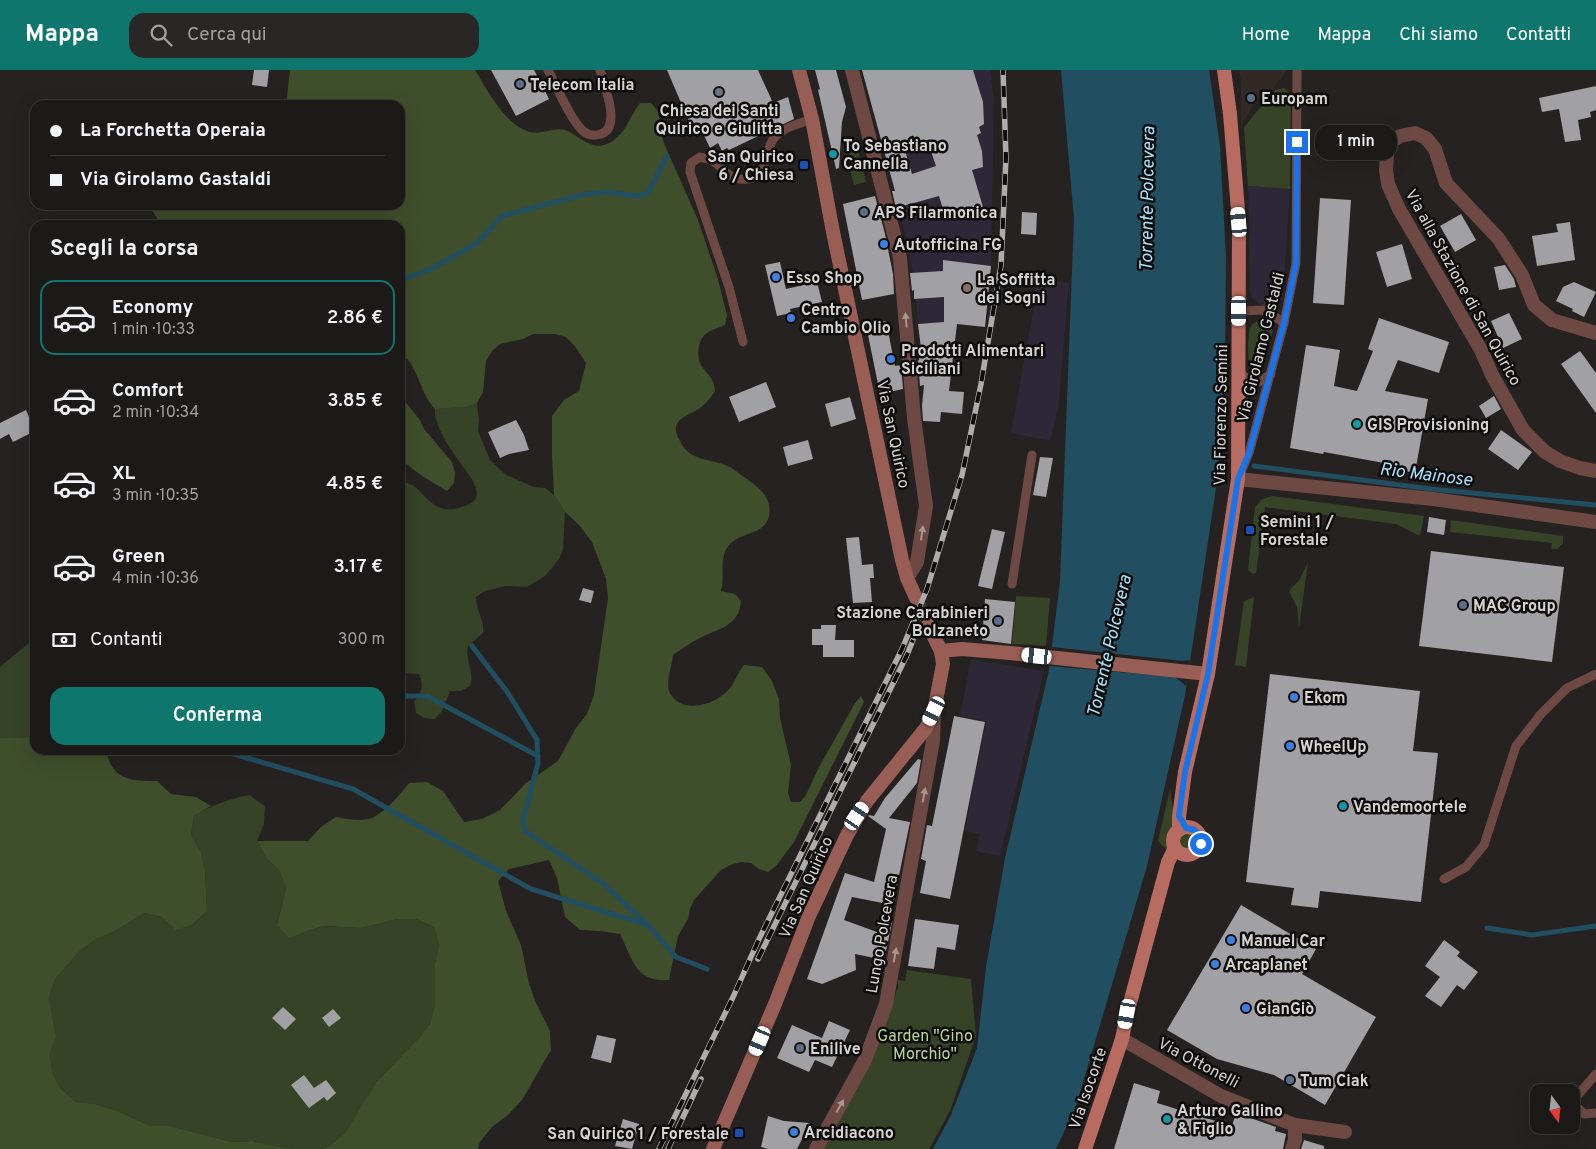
<!DOCTYPE html>
<html lang="it">
<head>
<meta charset="utf-8">
<style>
	body { margin:0; font-family:Overpass,sans-serif; background:#292726; color:#f1f3f6; height:100vh; display:flex; flex-direction:column; font-size:19px; white-space:nowrap }
	* { box-sizing:border-box; margin:0 }
	p { font-size:16px; color:#a0a1a2 }
	.icon { flex:none; width:28px; height:28px; fill:none; stroke:currentColor; stroke-width:2; stroke-linecap:round; stroke-linejoin:round }
	.map { position:relative; flex:1; overflow:hidden }
	.drawer { position:absolute; left:30px; top:150px; width:375px; height:535px; display:flex; flex-direction:column; background:#1c1a19; border-radius:15px; box-shadow:0 5px 20px #0002,0 0 0 1px #3a3838 }
	.drawer>* { flex:none }
	.banner { position:absolute; left:30px; top:30px; width:375px; height:110px; border-radius:15px; box-shadow:0 5px 20px #0002,0 0 0 1px #3a3838; display:grid; align-content:center; height:110px; padding:0 20px; background:#1c1a19 }
	.needle { width:32px; rotate:165deg }
	.controls { position:absolute; left:1530px; top:1014px; display:grid; gap:10px }
	.controls a { display:grid; place-items:center; width:50px; height:50px; border-radius:10px; background:#1c1a19; box-shadow:0 5px 20px #0002,0 0 0 1px #3a3838; font-size:25px }
	.end { position:absolute; width:22px; height:22px; margin:-11px; border:6px solid #1a73e8; background:#fff; box-shadow:0 0 0 2px #fff }
	.from { border-radius:50% }
	.bubble { position:absolute; height:35px; border-radius:15px; background:#1c1a19; box-shadow:0 5px 20px #0002,0 0 0 1px #3a3838; font-size:16px; font-weight:600; line-height:35px; text-align:center }
	.car { position:absolute; width:15px; height:30px; margin:-15px -8px; border-radius:6px; box-shadow:0 0 4px 1px #0007; background:linear-gradient(#fff 24%,#345 0 40%,#fff 0 76%,#345 0 86%,#fff 0) }
	.banner b { display:flex; align-items:center; gap:18px; height:48px; font-size:19px }
	.banner b+b { border-top:1px solid #3a3838 }
	.banner i { width:12px; height:12px; background:#f1f3f6 }
	ul { padding:0; list-style:none }
	li { display:flex; align-items:center; gap:15px; height:75px; margin:0 10px 8px; padding:0 10px; border:2px solid transparent; border-radius:15px }
	li div { flex:1 }
	li b { display:block; font-size:19px }
	li em { font-style:normal; font-weight:600 }
	li.selected { border-color:#0f766e }
	li>.icon { width:45px; height:45px; stroke-width:1.5 }
	h2 { padding:0 20px; font-size:22px; line-height:60px }
	.pay { display:flex; align-items:center; gap:12px; height:55px; padding:0 20px; font-size:19px }
	.pay p { margin-inline-start:auto }
	.button { display:flex; gap:10px; margin-top:auto; padding:10px 20px }
	.button a { flex:1; height:58px; border-radius:15px; background:#0f766e; color:#fff; font-size:20px; font-weight:600; line-height:58px; text-align:center }
	header { display:flex; align-items:center; gap:30px; box-sizing:border-box; height:70px; padding:0 25px; background:#0f766e; color:#fff }
	header strong { font-size:24px }
	nav { display:flex; gap:28px; margin-inline-start:auto; font-size:18px }
	.search { width:350px; height:45px; background:#292726; display:flex; align-items:center; gap:12px; box-sizing:border-box; padding:0 18px; border-radius:15px; color:#a0a1a2; font-size:19px }
	.map>svg:first-child { display:block }
</style>
</head>
<body>
<header>
<strong>Mappa</strong>
<div class="search"><svg class="icon" aria-label="search" viewBox="0 0 24 24"><circle cx="10" cy="10" r="6"/><path d="M15 15l6 6"/></svg>Cerca qui</div>
<nav><a>Home</a><a>Mappa</a><a>Chi siamo</a><a>Contatti</a></nav>
</header>
<div class="map">
<svg width="1596" height="1079" viewBox="0 0 1596 1079">
	<rect width="100%" height="100%" fill="#252221"/>
	<polygon fill="#322825" points="1239,0 1287,0 1267,26 1256,30 1241,56 1241,12"/>
	<g fill="#2d2737">
		<polygon points="896,0 990,0 994,30 991,196 985,257 944,252 918,254 913,203 899,138 907,135 904,77 912,75"/>
		<polygon points="1248,116 1290,119 1283,229 1273,236 1264,237 1259,234 1252,228 1250,222"/>
		<polygon points="1039,207 1069,213 1058,340 1050,371 1011,363"/>
		<polygon points="971,589 1044,601 1000,786 976,781 980,764 965,761 973,717 941,711 944,693 977,699 986,651 960,646"/>
	</g>
	<g fill="#364326">
		<polygon points="1284,18 1291,24 1290,119 1248,116 1244,57 1275,20"/>
		<polygon points="857,76 866,112 854,115 846,84 848,83 847,78"/>
		<path d="M1262,250L1270,254L1273,262L1259,301L1255,303L1250,300C1248,293 1247,262 1251,256C1254,252 1258,251 1262,250Z"/>
		<path d="M477,333L479,350L478,361L490,390L506,405L534,417L545,418L554,425L565,442L563,480L559,489L545,506L527,517L506,516L485,521L476,527C476,541 485,551 483,563L468,576C465,593 475,599 470,616L461,621H450L442,641L435,649L424,648L416,643L414,632C422,622 424,616 419,604L400,603V409C404,412 410,414 414,416C423,423 429,434 441,438C450,441 458,439 467,435C490,426 466,402 459,391C450,379 433,353 435,339L467,337Z"/>
		<polygon points="1272,426 1424,446 1420,466 1396,454 1265,437 1256,503 1253,504 1248,500 1255,437 1262,429"/>
		<polygon points="1451,450 1563,466 1563,473 1557,479 1551,479 1552,473 1450,462"/>
		<polygon points="1308,492 1299,558 1297,537 1289,521 1300,509"/>
		<polygon points="1016,526 1050,528 1046,576 1012,574"/>
		<polygon points="1254,527 1246,597 1235,595 1244,531"/>
		<polygon points="35,568 35,665 23,668 0,668 0,597"/>
		<polygon points="1170,719 1176,758 1170,768 1171,777 1167,780 1158,771"/>
		<path d="M249,725L265,736L264,754L257,771L266,788L279,800L286,818L277,854L307,861L324,856L361,858L398,849H416L434,857L439,876L435,893V934L430,954L418,969L376,1012L345,1063L329,1076L321,1079H292L252,1071L232,1072L170,1056H151L115,1040L95,1034L76,1032L61,1019L52,1002L50,983L56,966L49,927L55,909L80,881L96,869L113,862L145,843L193,854L207,841L205,801L201,782L191,765L194,746C212,735 229,729 249,725Z"/>
		<circle cx="1187" cy="771" r="11"/>
		<polygon points="907,900 971,909 976,966 950,1041 929,1079 823,1079 870,993 898,917 898,910 905,911"/>
	</g>
	<g fill="#3f4e2b">
		<path d="M290,0H475C488,21 505,55 530,62C542,65 554,57 565,60C579,65 590,81 607,74C625,67 629,47 640,33H651L658,41L663,71L698,150L717,206L727,245L725,255C719,258 712,259 707,263C698,268 696,287 701,295C708,306 714,307 715,321C711,327 706,334 700,338C692,344 679,346 676,357C675,361 678,368 680,371C690,392 710,388 728,396C733,398 737,402 741,405C756,415 773,426 769,446C766,464 742,462 731,473C717,487 726,505 721,521L735,524L741,531C739,557 719,558 700,568C691,572 682,579 673,585C672,597 665,613 670,623C682,646 718,634 730,618C736,610 738,602 744,595L762,597L772,611L779,629L780,648L791,695L788,723L791,732H800L806,725L818,699L855,633L861,626L864,632L794,772L776,796L768,802L759,799L751,793L741,792L730,795L721,800L694,830L690,839L688,849L678,866L669,910C635,912 633,890 620,864L600,861L580,860L565,847L557,808L549,790L509,799L498,811L506,841L521,875L529,913L535,931L550,961L551,980L522,1030L508,1045L492,1057L480,1072L478,1079H321L329,1076L345,1063L376,1012L418,969L430,954L435,934V893L439,876L434,857L416,849H398L361,858L324,856L307,861L289,868L277,855L286,818L279,800L266,788L257,771H308L321,757L336,747C348,749 360,752 372,748C385,742 401,724 409,713L427,712L443,721L464,752L482,749L500,740L526,713L558,691L576,658L587,644L594,625L608,528L606,509L592,472L579,455L565,442L554,425L552,385V346L564,330L579,321L586,293L574,275L566,267L555,264H533L523,269L500,274L492,281L486,291L483,322L477,333L467,337L435,339C418,321 419,295 400,283V155H161L149,135H400V35H286Z"/>
		<polygon points="400,321 407,334 420,350 424,359 452,392 455,402 454,413 447,421 422,406 400,389"/>
		<path d="M35,665V680H106C112,710 130,711 157,711L171,724L196,727L211,736L194,746L191,765L201,782L205,801L207,841L193,854L176,860L162,847L145,843L113,862L96,869L80,881L55,909L49,927L56,966L50,983L52,1002L61,1019L76,1032L95,1034L115,1040L151,1056H170L232,1072L252,1071L292,1079H0V668H23Z"/>
	</g>
	<polygon fill="#224e61" points="1061,0 1209,0 1220,76 1226,187 1225,282 1218,405 1185,625 1147,796 1076,1036 1056,1079 933,1079 951,1045 977,978 986,897 1005,788 1049,600 1060,511 1074,149"/>
	<polygon fill="#252221" points="1052,577 1183,591 1190,590 1186,616 1175,607 1050,596"/>
	<g fill="none" stroke-linecap="round" stroke-linejoin="round">
		<g stroke="#224e61" stroke-width="5">
			<polyline points="400,212 404,209 433,198 477,173 502,146 586,124 607,122 638,126 648,123 667,86"/>
			<polyline points="1254,396 1431,419 1596,435"/>
			<polyline points="472,576 508,623 537,670 538,693 523,751 525,761 604,814 648,855 676,887 707,899"/>
			<polyline points="400,626 427,626 538,686"/>
			<polyline points="220,680 353,719 531,819 648,855"/>
			<polyline points="1487,858 1532,865 1596,856"/>
		</g>
	</g>
	<g fill="#a1a0a4" fill-rule="evenodd">
		<polygon points="254,0 269,0 267,17 252,15"/>
		<polygon points="491,0 534,0 549,29 516,46"/>
		<polygon points="667,0 758,0 773,33 788,27 794,49 729,80 727,78 722,81 718,73 710,78 698,53 691,56"/>
		<polygon points="815,0 836,0 846,37 842,52 839,98 836,99 818,20 820,19"/>
		<path d="M862,0H973L983,32L984,54L979,57L981,63L977,65L982,81L983,97L972,100L983,137L946,149L939,126L896,138L892,121H895ZM927,70L936,96L912,104L904,77Z"/>
		<polygon points="1596,16 1596,40 1590,42 1591,47 1578,50 1581,70 1565,72 1559,39 1542,42 1539,28"/>
		<polygon points="875,126 885,164 893,204 894,224 862,230 843,134"/>
		<polygon points="1320,128 1351,130 1344,235 1313,233"/>
		<polygon points="1022,142 1037,143 1036,165 1021,164"/>
		<polygon points="1461,144 1476,170 1455,182 1440,156"/>
		<polygon points="1570,152 1575,190 1537,196 1532,166 1558,162 1556,154"/>
		<polygon points="1402,174 1412,209 1387,217 1376,182"/>
		<polygon points="943,190 991,196 985,257 957,254 949,321 964,322 962,344 941,342 940,352 923,351 922,336 924,315 920,316 918,291 919,290 921,278 918,254 944,252 944,227 914,229 914,220 912,221 910,203 943,201"/>
		<polygon points="780,192 786,219 817,212 822,232 790,239 791,243 777,246 765,195"/>
		<polygon points="1505,195 1514,209 1516,217 1499,220 1494,197"/>
		<polygon points="1574,212 1596,222 1584,247 1572,241 1573,239 1556,231 1563,217"/>
		<polygon points="1509,243 1522,269 1503,278 1491,251"/>
		<polygon points="1379,248 1449,272 1439,303 1398,290 1385,321 1428,329 1415,403 1383,397 1384,393 1324,382 1323,384 1290,378 1306,275 1340,280 1334,316 1357,321 1373,281 1368,279"/>
		<polygon points="886,251 895,296 901,295 903,319 880,324 866,255"/>
		<polygon points="1580,281 1596,303 1596,343 1561,294"/>
		<polygon points="766,312 776,337 739,352 729,327"/>
		<polygon points="1494,326 1501,339 1486,348 1479,336"/>
		<polygon points="850,327 856,349 831,357 825,334"/>
		<polygon points="26,340 35,361 13,372 9,364 0,369 0,353"/>
		<polygon points="516,350 524,365 529,380 509,384 500,388 488,362"/>
		<polygon points="1501,360 1532,382 1518,400 1488,379"/>
		<polygon points="808,370 813,389 788,396 783,377"/>
		<polygon points="1040,387 1053,388 1046,427 1033,425"/>
		<polygon points="1429,447 1446,450 1444,465 1427,462"/>
		<polygon points="992,459 1005,462 992,519 978,516"/>
		<polygon points="859,467 862,495 873,494 874,508 870,508 872,532 853,533 846,468"/>
		<polygon points="1431,481 1564,497 1552,592 1419,576"/>
		<polygon points="583,518 594,521 591,533 579,530"/>
		<polygon points="985,529 1015,532 1011,574 982,570"/>
		<polygon points="821,555 836,555 835,570 854,570 854,587 823,587 823,575 812,575 812,559 821,559"/>
		<polygon points="1270,604 1420,621 1413,681 1438,683 1421,832 1320,821 1318,838 1291,835 1294,818 1246,812"/>
		<polygon points="954,646 985,652 950,829 920,823 926,791 921,789 927,755 932,756"/>
		<polygon points="918,689 921,690 917,713 889,748 910,752 893,835 852,827 844,850 877,862 879,850 892,853 884,890 855,884 856,900 822,914 807,909 845,803 874,812 886,759 868,746 869,745 874,746 885,728"/>
		<polygon points="1241,835 1316,879 1302,904 1376,947 1325,1035 1274,1005 1217,989 1167,960"/>
		<polygon points="915,849 959,855 955,880 937,877 934,899 908,896"/>
		<polygon points="1444,870 1460,882 1457,886 1478,902 1464,920 1457,915 1441,937 1425,926 1440,907 1425,896"/>
		<polygon points="283,937 296,949 285,960 272,948"/>
		<polygon points="333,939 341,948 329,957 322,948"/>
		<polygon points="829,951 850,960 832,997 815,990 809,1002 777,988 792,955 822,968"/>
		<polygon points="597,965 616,969 611,993 591,988"/>
		<polygon points="304,1005 314,1018 326,1010 336,1023 327,1031 324,1027 309,1038 291,1015"/>
		<polygon points="1134,1013 1160,1021 1157,1033 1232,1056 1236,1043 1276,1057 1275,1061 1286,1064 1283,1079 1114,1079"/>
		<polygon points="768,1046 784,1051 810,1053 797,1079 768,1079 761,1077"/>
		<polygon points="623,1049 639,1054 632,1079 615,1076"/>
		<polygon points="1304,1070 1324,1076 1324,1079 1301,1079"/>
	</g>
	<g fill="none" stroke-linecap="round" stroke-linejoin="round">
		<polyline stroke="#3f3d3c" stroke-width="14" stroke-dasharray="14 7" stroke-linecap="butt" points="916,528 928,555"/>
		<g stroke="#6e4943" stroke-width="9">
			<path d="M548,0C556,15 571,51 583,61C588,65 595,66 601,64C622,57 604,15 600,0"/>
			<polyline points="1239,241 1265,240 1284,253"/>
			<path d="M743,272L729,217L690,102L691,93L700,87C703,88 708,89 711,90C723,96 725,107 740,109C769,113 764,80 774,68C783,57 799,54 812,49"/>
			<polyline points="1239,301 1249,311 1259,312 1271,304"/>
			<polyline points="1241,402 1249,383 1284,253 1296,193 1297,0"/>
			<polyline points="1012,514 1032,385"/>
			<polyline points="1444,809 1466,797 1484,775 1516,676 1541,644 1567,618 1596,604"/>
			<polyline points="1596,1004 1577,1026 1576,1036 1584,1044 1596,1043"/>
		</g>
		<g stroke="#6e4943" stroke-width="14">
			<polyline points="852,0 900,188 914,348 926,436 917,492 907,508"/>
			<polyline points="1596,263 1552,250 1534,235 1522,205 1498,168 1446,113 1435,79 1426,68 1415,63 1400,66 1391,72 1387,84 1386,100 1388,114 1399,139 1481,280 1492,305 1523,360 1545,382 1560,391 1580,398 1596,401"/>
			<polyline points="1238,409 1433,429 1596,452"/>
			<polyline points="1122,969 1221,1026 1295,1055 1295,1070 1292,1079"/>
			<polyline points="1295,1055 1345,1062"/>
			<polyline points="816,1079 865,990 886,934 933,671 934,641"/>
		</g>
		<g stroke="#985d54" stroke-width="14">
			<polyline points="799,0 812,49 833,162 902,490 907,508 916,528"/>
			<polyline points="941,581 962,579 1010,583 1208,604"/>
			<polyline points="713,1079 775,934 809,846 847,765 867,731 926,658 934,641 943,594 941,581 928,555"/>
		</g>
		<g stroke="#b86c61" stroke-width="14">
			<circle cx="1187" cy="771" r="14"/>
			<polyline points="1179,760 1179,747 1185,702 1208,604 1238,409 1239,152 1230,44 1224,0"/>
			<polyline points="1085,1079 1122,969 1127,944 1168,792 1175,778"/>
		</g>
		<g stroke="#afadac" stroke-width="5.5">
			<g id="rail">
				<polyline points="758,889 907,585 913,570"/>
				<polyline points="659,1079 734,925 759,869 902,579 927,519 962,405 981,314 1001,195 1006,88 1003,0"/>
				<polyline points="668,1079 701,1009"/>
			</g>
		</g>
		<use href="#rail" stroke="#0d0c0b" stroke-width="4" stroke-dasharray="11" stroke-linecap="butt"/>
	</g>
	<defs><path id="oneway-solid" d="M-6-.8H1V-3.2L6.5 0L1 3.2V.8H-6Z" transform="scale(1.25)"/></defs>
	<g fill="#a79592">
		<use href="#oneway-solid" transform="translate(906 250) rotate(-95)"/>
		<use href="#oneway-solid" transform="translate(922 463) rotate(-82)"/>
		<use href="#oneway-solid" transform="translate(924 725) rotate(-80)"/>
		<use href="#oneway-solid" transform="translate(895 885) rotate(-80)"/>
		<use href="#oneway-solid" transform="translate(840 1036) rotate(-61)"/>
	</g>
	<g fill="none" stroke-linecap="round" stroke-linejoin="round">
		<path stroke="#1a73e8" stroke-width="6" d="M1201,774C1201,764 1196,759 1186,758L1179,746L1185,702L1208,604L1238,409L1249,383L1284,253L1296,193L1297,72"/>
	</g>
	<g fill="#5c6f8a" stroke="#0d0c0b" stroke-width="2">
		<circle cx="520" cy="14" r="5"/>
		<circle cx="1251" cy="28" r="5"/>
		<circle cx="864" cy="142" r="5"/>
		<circle cx="1463" cy="535" r="5"/>
		<circle cx="998" cy="551" r="5"/>
		<circle cx="800" cy="978" r="5"/>
		<circle cx="1290" cy="1010" r="5"/>
	</g>
	<circle fill="#6b7280" stroke="#0d0c0b" stroke-width="2" cx="719" cy="22" r="5"/>
	<g fill="#0f9aa8" stroke="#0d0c0b" stroke-width="2">
		<circle cx="833" cy="84" r="5"/>
		<circle cx="1357" cy="354" r="5"/>
		<circle cx="1343" cy="736" r="5"/>
		<circle cx="1167" cy="1049" r="5"/>
	</g>
	<g fill="#1a4fb4" stroke="#0d0c0b" stroke-width="2">
		<rect x="799" y="90" width="10" height="10" rx="2.5"/>
		<rect x="1245" y="455" width="10" height="10" rx="2.5"/>
		<rect x="734" y="1058" width="10" height="10" rx="2.5"/>
	</g>
	<g fill="#3f7fe0" stroke="#0d0c0b" stroke-width="2">
		<circle cx="884" cy="174" r="5"/>
		<circle cx="776" cy="207" r="5"/>
		<circle cx="791" cy="248" r="5"/>
		<circle cx="891" cy="289" r="5"/>
		<circle cx="1294" cy="627" r="5"/>
		<circle cx="1290" cy="676" r="5"/>
		<circle cx="1231" cy="870" r="5"/>
		<circle cx="1215" cy="894" r="5"/>
		<circle cx="1246" cy="938" r="5"/>
		<circle cx="794" cy="1062" r="5"/>
	</g>
	<circle fill="#8d6e63" stroke="#0d0c0b" stroke-width="2" cx="967" cy="218" r="5"/>
	<g text-anchor="middle" stroke-width="5" stroke-linejoin="round" paint-order="stroke">
		<g font-size="16" font-weight="bold" fill="#d5d3d2" stroke="#0d0c0b" text-anchor="start">
			<text x="530" y="20">Telecom Italia</text>
			<text x="1261" y="34">Europam</text>
			<text x="719" y="46" text-anchor="middle">Chiesa dei Santi<tspan x="719" dy="18">Quirico e Giulitta</tspan></text>
			<text x="843" y="81">To Sebastiano<tspan x="843" dy="18">Cannella</tspan></text>
			<text x="794" y="92" text-anchor="end">San Quirico<tspan x="794" dy="18">6 / Chiesa</tspan></text>
			<text x="874" y="148">APS Filarmonica</text>
			<text x="894" y="180">Autofficina FG</text>
			<text x="786" y="213">Esso Shop</text>
			<text x="977" y="215">La Soffitta<tspan x="977" dy="18">dei Sogni</tspan></text>
			<text x="801" y="245">Centro<tspan x="801" dy="18">Cambio Olio</tspan></text>
			<text x="901" y="286">Prodotti Alimentari<tspan x="901" dy="18">Siciliani</tspan></text>
			<text x="1367" y="360">GIS Provisioning</text>
			<text x="1260" y="457">Semini 1 /<tspan x="1260" dy="18">Forestale</tspan></text>
			<text x="1473" y="541">MAC Group</text>
			<text x="988" y="548" text-anchor="end">Stazione Carabinieri<tspan x="988" dy="18">Bolzaneto</tspan></text>
			<text x="1304" y="633">Ekom</text>
			<text x="1300" y="682">WheelUp</text>
			<text x="1353" y="742">Vandemoortele</text>
			<text x="1241" y="876">Manuel Car</text>
			<text x="1225" y="900">Arcaplanet</text>
			<text x="1256" y="944">GianGiò</text>
			<text x="810" y="984">Enilive</text>
			<text x="1300" y="1016">Tum Ciak</text>
			<text x="1177" y="1046">Arturo Gallino<tspan x="1177" dy="18">&amp; Figlio</tspan></text>
			<text x="804" y="1068">Arcidiacono</text>
			<text x="729" y="1069" text-anchor="end">San Quirico 1 / Forestale</text>
		</g>
		<g font-size="16" fill="#d5d3d2" stroke="#0d0c0b">
			<text transform="translate(1464 217) rotate(61)" y="6">Via alla Stazione di San Quirico</text>
			<text transform="translate(1260 277) rotate(-76)" y="6">Via Girolamo Gastaldi</text>
			<text transform="translate(1220 345) rotate(-89)" y="6">Via Fiorenzo Semini</text>
			<text transform="translate(894 364) rotate(78)" y="6">Via San Quirico</text>
			<text transform="translate(805 817) rotate(-66)" y="6">Via San Quirico</text>
			<text transform="translate(881 864) rotate(-80)" y="6">Lungo Polcevera</text>
			<text transform="translate(1199 992) rotate(28)" y="6">Via Ottonelli</text>
			<text transform="translate(1087 1018) rotate(-71)" y="6">Via Isocorte</text>
		</g>
		<g font-size="16" fill="#b7d395" stroke="#0d0c0b">
			<text x="925" y="971">Garden "Gino<tspan x="925" dy="18">Morchio"</tspan></text>
		</g>
		<g font-size="18" font-style="italic" fill="#a7e2fc" stroke="#0d0c0b">
			<text transform="translate(1147 129) rotate(-89)" y="6">Torrente Polcevera</text>
			<text transform="translate(1426 404) rotate(7)" y="6">Rio Mainose</text>
			<text transform="translate(1109 576) rotate(-77)" y="6">Torrente Polcevera</text>
		</g>
	</g>
</svg>
<div class="controls">
<a><svg class="needle" viewBox="-14 -14 28 28"><path d="M0-13l5 13h-10z" fill="#e53935"/><path d="M0 13l5-13h-10z" fill="#a0a1a2"/></svg></a>
</div>
<i class="end from" style="left:1201px;top:774px"></i>
<i class="end" style="left:1297px;top:72px"></i>
<div class="bubble" style="left:1315px;top:55px;width:82px">1 min</div>
<i class="car" style="left:1239px;top:152px;rotate:355deg"></i>
<i class="car" style="left:1239px;top:241px;rotate:180deg"></i>
<i class="car" style="left:1037px;top:586px;rotate:276deg"></i>
<i class="car" style="left:934px;top:641px;rotate:206deg"></i>
<i class="car" style="left:857px;top:746px;rotate:34deg"></i>
<i class="car" style="left:1127px;top:944px;rotate:190deg"></i>
<i class="car" style="left:760px;top:971px;rotate:203deg"></i>
<div class="banner">
<b><i class="from"></i>La Forchetta Operaia</b>
<b><i></i>Via Girolamo Gastaldi</b>
</div>
<section class="drawer">
<h2>Scegli la corsa</h2>
<ul>
<li class="selected"><svg class="icon" aria-label="car" viewBox="0 0 24 24"><path d="M5 17H2v-5l4-1 3-4h7l3 4 3 1v5h-3M9 17h6M6 11h13"/><circle cx="7" cy="17" r="2"/><circle cx="17" cy="17" r="2"/></svg><div><b>Economy</b><p>1 min · 10:33</p></div><em>2.86 €</em></li>
<li><svg class="icon" aria-label="car" viewBox="0 0 24 24"><path d="M5 17H2v-5l4-1 3-4h7l3 4 3 1v5h-3M9 17h6M6 11h13"/><circle cx="7" cy="17" r="2"/><circle cx="17" cy="17" r="2"/></svg><div><b>Comfort</b><p>2 min · 10:34</p></div><em>3.85 €</em></li>
<li><svg class="icon" aria-label="car" viewBox="0 0 24 24"><path d="M5 17H2v-5l4-1 3-4h7l3 4 3 1v5h-3M9 17h6M6 11h13"/><circle cx="7" cy="17" r="2"/><circle cx="17" cy="17" r="2"/></svg><div><b>XL</b><p>3 min · 10:35</p></div><em>4.85 €</em></li>
<li><svg class="icon" aria-label="car" viewBox="0 0 24 24"><path d="M5 17H2v-5l4-1 3-4h7l3 4 3 1v5h-3M9 17h6M6 11h13"/><circle cx="7" cy="17" r="2"/><circle cx="17" cy="17" r="2"/></svg><div><b>Green</b><p>4 min · 10:36</p></div><em>3.17 €</em></li>
</ul>
<div class="pay"><svg class="icon" aria-label="cash" viewBox="0 0 24 24"><path d="M3 7h18v10H3z"/><circle cx="12" cy="12" r="2"/></svg>Contanti<p>300 m</p></div>
<div class="button"><a>Conferma</a></div>
</section>
</div>
</body>
</html>
